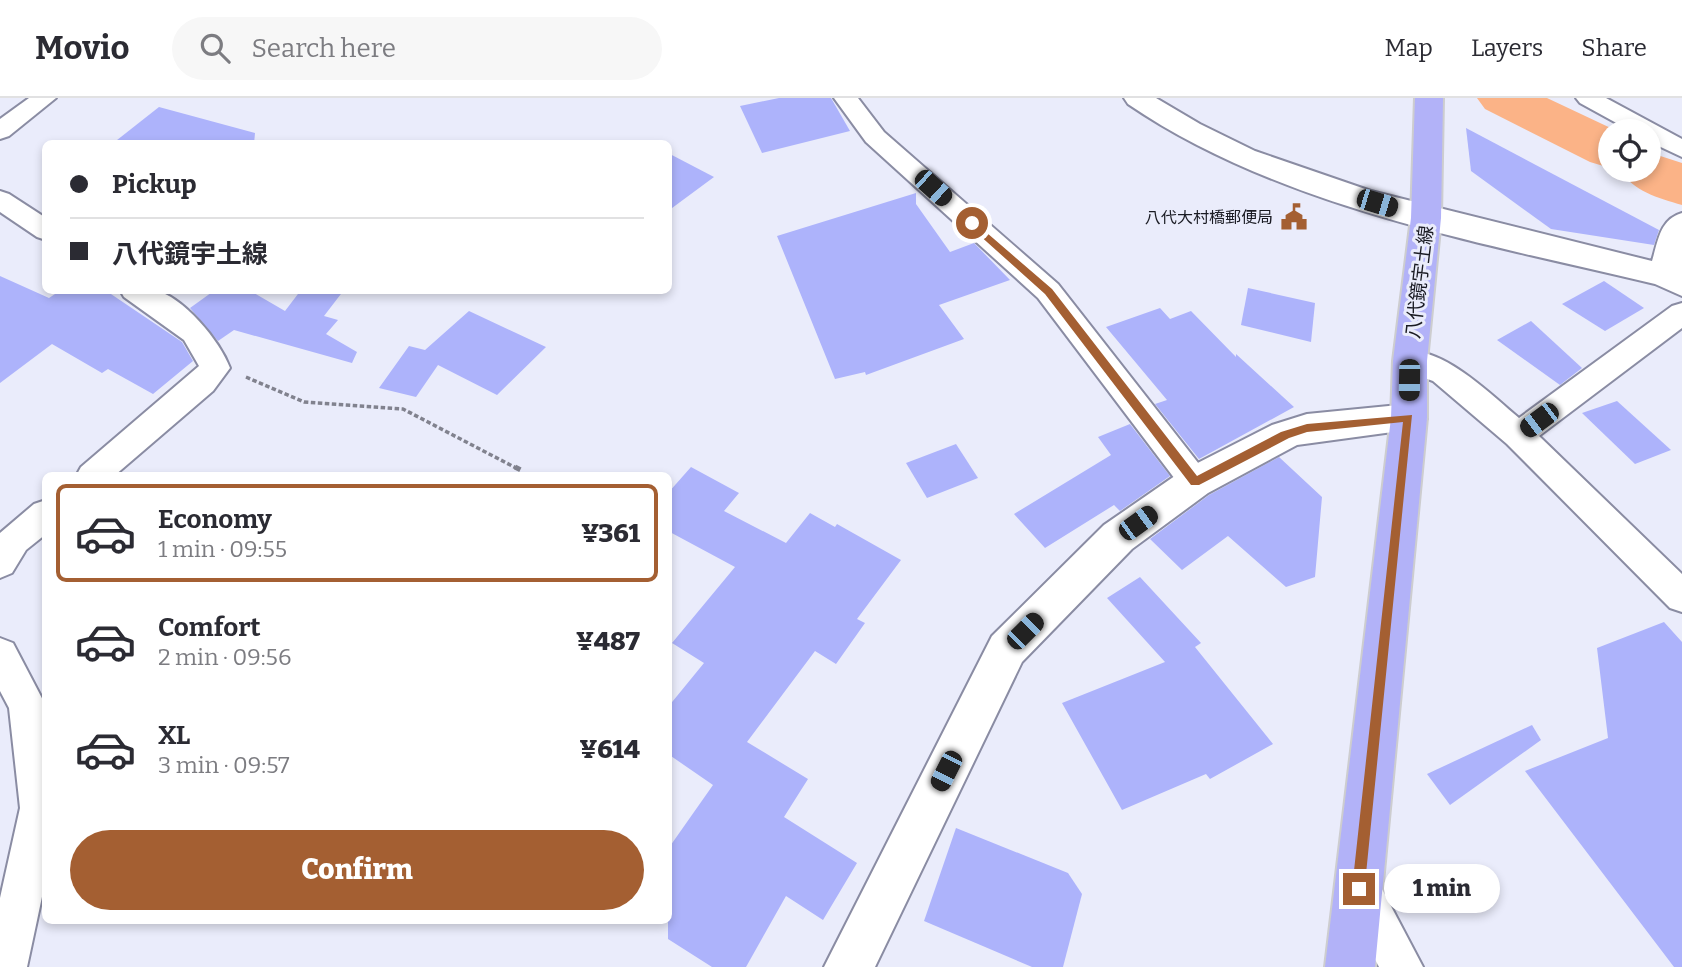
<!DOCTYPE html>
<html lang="en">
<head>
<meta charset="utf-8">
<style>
	body { margin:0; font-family:Bitter,"Noto Sans JP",serif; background:#f7f7f7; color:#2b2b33; height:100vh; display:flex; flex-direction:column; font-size:26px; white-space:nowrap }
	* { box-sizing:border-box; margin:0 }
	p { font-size:23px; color:#7c7c81 }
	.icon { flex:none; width:38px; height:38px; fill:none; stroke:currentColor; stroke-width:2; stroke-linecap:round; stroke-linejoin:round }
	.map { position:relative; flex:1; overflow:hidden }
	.sheet { position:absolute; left:42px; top:374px; width:630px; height:452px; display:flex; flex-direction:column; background:#fff; border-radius:10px; box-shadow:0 4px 10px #0003 }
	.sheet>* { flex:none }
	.guide { position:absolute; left:42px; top:42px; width:630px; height:154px; border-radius:10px; box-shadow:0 4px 10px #0003; display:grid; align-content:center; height:154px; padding:0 28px; background:#fff }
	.buttons { position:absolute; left:1598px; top:21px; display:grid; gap:14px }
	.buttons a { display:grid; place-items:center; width:63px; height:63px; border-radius:50%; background:#fff; box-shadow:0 4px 10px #0003; font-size:35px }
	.end { position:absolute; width:32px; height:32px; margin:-16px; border:9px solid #a45f32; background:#fff; box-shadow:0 0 0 4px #fff }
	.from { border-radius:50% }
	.bubble { position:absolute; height:49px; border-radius:24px; background:#fff; box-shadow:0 4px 10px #0003; font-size:23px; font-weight:800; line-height:49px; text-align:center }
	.car { position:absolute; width:21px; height:42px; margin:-21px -10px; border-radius:9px; box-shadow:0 0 5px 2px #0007; background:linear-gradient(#222 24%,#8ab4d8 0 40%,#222 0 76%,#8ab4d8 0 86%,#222 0) }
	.guide b { display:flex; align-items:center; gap:24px; height:66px; font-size:26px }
	.guide b+b { border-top:2px solid #e1e1e2 }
	.guide i { width:18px; height:18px; background:#2b2b33 }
	ul { padding:12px 0 0; list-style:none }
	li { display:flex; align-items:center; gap:21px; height:98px; margin:0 14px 10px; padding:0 14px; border:4px solid transparent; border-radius:10px }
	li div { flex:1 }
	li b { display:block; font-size:26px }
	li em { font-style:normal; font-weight:800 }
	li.on { border-color:#a45f32 }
	li>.icon { width:63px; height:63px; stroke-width:1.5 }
	.primary-button { display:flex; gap:14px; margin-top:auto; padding:14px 28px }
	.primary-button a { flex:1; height:80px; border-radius:42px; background:#a45f32; color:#fff; font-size:28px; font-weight:800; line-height:80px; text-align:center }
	header { display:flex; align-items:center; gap:42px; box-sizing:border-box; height:98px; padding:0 35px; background:#fff; border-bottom:2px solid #e1e1e2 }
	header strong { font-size:33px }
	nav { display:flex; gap:38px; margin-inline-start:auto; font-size:24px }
	.search { width:490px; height:63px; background:#f7f7f7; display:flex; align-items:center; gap:18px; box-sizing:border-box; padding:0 24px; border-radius:38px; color:#7c7c81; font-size:26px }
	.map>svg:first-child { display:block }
</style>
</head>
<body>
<header>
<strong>Movio</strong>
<div class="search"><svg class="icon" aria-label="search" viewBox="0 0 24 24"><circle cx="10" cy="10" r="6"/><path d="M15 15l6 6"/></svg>Search here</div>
<nav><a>Map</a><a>Layers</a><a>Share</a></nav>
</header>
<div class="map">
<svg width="1682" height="869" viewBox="0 0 1682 869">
	<rect width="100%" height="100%" fill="#eaecfb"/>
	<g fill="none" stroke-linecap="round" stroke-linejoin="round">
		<g fill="#fbb387" fill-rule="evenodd">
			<polygon points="1477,0 1547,0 1617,33 1610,33 1610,70 1590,64 1485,11"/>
			<path d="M1648,54L1682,65V107C1658,100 1633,93 1620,72H1648Z"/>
		</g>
	</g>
	<g fill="#adb3fb">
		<polygon points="779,0 831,0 850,33 762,55 740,8"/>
		<polygon points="159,9 255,35 254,46 112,46"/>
		<polygon points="1466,30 1659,132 1654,147 1551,131 1471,73"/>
		<polygon points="668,55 714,79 668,113"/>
		<polygon points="916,95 916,106 950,154 974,145 1010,182 939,207 964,241 866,277 865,274 835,281 777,138"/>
		<polygon points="0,178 49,200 61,192 105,192 182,244 193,263 153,296 108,271 102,275 52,246 0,285"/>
		<polygon points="1604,183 1644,210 1605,233 1562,206"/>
		<polygon points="1248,190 1315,205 1311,244 1241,227"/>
		<polygon points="215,192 249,192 285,213 301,192 344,192 324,218 338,222 326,236 357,254 352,265 234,232 218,243 190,210"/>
		<polygon points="1160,210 1170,221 1191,213 1236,259 1236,256 1294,309 1199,361 1155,306 1167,302 1106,229"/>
		<polygon points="469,213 546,249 497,297 438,267 416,299 379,290 409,248 425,252"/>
		<polygon points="1531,223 1582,270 1560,287 1497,242"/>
		<polygon points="1617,303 1671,352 1635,366 1582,315"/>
		<polygon points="1130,326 1170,378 1120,413 1114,407 1045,450 1014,416 1111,357 1098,339"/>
		<polygon points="956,346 978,380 927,400 906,365"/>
		<polygon points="1279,359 1322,399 1315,479 1286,489 1228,438 1182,472 1150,441 1209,397"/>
		<polygon points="691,369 739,395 724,413 786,445 810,415 835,429 837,426 901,462 857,521 865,525 836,566 815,553 747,644 808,681 784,719 857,765 823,822 786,798 746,869 712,869 668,841 668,751 713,687 668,656 668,609 704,565 672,545 735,469 668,433 668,395"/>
		<polygon points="1140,479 1201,545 1195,549 1273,646 1210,681 1206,676 1122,712 1062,605 1165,564 1107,500"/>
		<polygon points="1664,524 1682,544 1682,869 1674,869 1525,673 1608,640 1597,550"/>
		<polygon points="1532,627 1541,642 1450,707 1427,676"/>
		<polygon points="956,730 1068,775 1082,796 1063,869 1032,869 924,823"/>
	</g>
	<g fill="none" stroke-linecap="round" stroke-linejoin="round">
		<g stroke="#8a8ca3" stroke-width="4">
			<g id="street">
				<polygon points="29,0 56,0 9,38 0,41 0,21"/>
				<polygon points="834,0 858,0 884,34 1058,186 1206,375 1211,384 1206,393 1195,397 1184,393 1038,200 866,44"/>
				<polygon points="1576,0 1606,0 1682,41 1682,59 1648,43 1648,33 1631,33 1580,5"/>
				<polygon points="0,93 9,96 46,120 46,142 37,139 0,114"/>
				<path d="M120,192C131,192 144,191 154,192C183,198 220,243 230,270L213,293L114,378H76L81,369L199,268L184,242L124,199Z"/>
				<path d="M1682,205V230L1539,338L1682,476V514L1670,510L1507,346L1433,283L1400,271L1395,263L1400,255C1438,243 1491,297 1519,320L1672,208Z"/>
				<polygon points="46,402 46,436 26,452 12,475 0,480 0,435 34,406"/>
				<polygon points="0,540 13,545 46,608 46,780 27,869 0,869 0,800 20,710 9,610 0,593"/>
				<polygon points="1359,770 1374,776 1423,869 1379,869 1338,791 1344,776"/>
			</g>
		</g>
		<g stroke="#8a8ca3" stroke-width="4">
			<g id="secondary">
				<path d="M1124,0H1156L1200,26L1255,53L1371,93L1652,163C1658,143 1660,121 1682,115V198L1655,186C1479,144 1279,109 1128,6Z"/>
				<polygon points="1409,306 1422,310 1427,320 1422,330 1297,347 1208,395 1132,451 1022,564 875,869 824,869 992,538 1104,427 1182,373 1272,327 1307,316"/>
			</g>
		</g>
		<g stroke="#cdcdcf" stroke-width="4">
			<polygon id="primary" points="1415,0 1443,0 1441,120 1427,263 1427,320 1375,869 1325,869 1391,320 1393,263 1411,120"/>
		</g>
		<polyline stroke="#81828e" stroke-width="3.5" stroke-dasharray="4.5 2.5" stroke-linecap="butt" points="246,279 304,304 403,311 518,371"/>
		<polyline stroke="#81828e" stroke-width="5" stroke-dasharray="6 3.5" stroke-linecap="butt" points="515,369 523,373"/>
		<use href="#street" fill="#fff" fill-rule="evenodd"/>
		<use href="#secondary" fill="#fff" fill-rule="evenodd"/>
		<use href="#primary" fill="#b2b2f8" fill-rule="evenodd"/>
	</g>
	<polygon fill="#a45f32" points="972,122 1052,191 1197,378 1281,334 1307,326 1412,317 1364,796 1354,796 1352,791 1403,324 1307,334 1289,340 1199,387 1191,387 1045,196 968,127"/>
	<defs>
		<g id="civic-bare" transform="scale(2.1)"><path d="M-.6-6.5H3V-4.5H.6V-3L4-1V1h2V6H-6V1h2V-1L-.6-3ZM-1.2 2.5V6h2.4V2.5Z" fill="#a45f32" stroke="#eaecfb" stroke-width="2.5" paint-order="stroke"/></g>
	</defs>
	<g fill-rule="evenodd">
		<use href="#civic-bare" x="1294" y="119"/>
	</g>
	<g text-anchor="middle" stroke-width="6" stroke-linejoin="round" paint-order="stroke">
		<g font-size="16" fill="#1a1b23" stroke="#eaecfb" text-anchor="end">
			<text x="1273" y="125">八代大村橋郵便局</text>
		</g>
		<g font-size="19" fill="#1a1b23" stroke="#eaecfb">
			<text transform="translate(1419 184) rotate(-83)" y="7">八代鏡宇土線</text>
		</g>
	</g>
</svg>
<div class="buttons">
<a><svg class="icon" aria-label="locate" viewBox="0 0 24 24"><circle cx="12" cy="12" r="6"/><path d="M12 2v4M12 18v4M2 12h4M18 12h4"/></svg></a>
</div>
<i class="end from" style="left:972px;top:125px"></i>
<i class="end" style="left:1359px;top:791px"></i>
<div class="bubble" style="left:1384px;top:766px;width:116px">1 min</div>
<i class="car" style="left:933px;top:90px;rotate:132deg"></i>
<i class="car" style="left:1377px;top:105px;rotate:107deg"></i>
<i class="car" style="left:1409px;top:282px;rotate:181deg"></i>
<i class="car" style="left:1539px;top:322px;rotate:233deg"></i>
<i class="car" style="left:1138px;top:425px;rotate:54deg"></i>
<i class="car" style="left:1025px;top:533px;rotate:45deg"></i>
<i class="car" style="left:946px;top:673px;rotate:207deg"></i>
<div class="guide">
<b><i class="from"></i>Pickup</b>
<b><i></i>八代鏡宇土線</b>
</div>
<section class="sheet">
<ul>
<li class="on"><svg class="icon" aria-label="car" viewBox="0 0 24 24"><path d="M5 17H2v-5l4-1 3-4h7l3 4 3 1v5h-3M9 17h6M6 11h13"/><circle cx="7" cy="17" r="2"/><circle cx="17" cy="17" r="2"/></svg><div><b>Economy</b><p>1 min · 09:55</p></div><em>¥361</em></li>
<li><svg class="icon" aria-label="car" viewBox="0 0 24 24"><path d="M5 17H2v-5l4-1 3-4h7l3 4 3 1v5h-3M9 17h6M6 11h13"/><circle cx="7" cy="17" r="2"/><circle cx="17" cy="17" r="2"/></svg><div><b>Comfort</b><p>2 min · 09:56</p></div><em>¥487</em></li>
<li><svg class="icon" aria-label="car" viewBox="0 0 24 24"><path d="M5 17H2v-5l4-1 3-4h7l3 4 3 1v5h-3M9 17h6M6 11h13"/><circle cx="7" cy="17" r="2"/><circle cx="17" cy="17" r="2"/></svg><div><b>XL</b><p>3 min · 09:57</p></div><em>¥614</em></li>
</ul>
<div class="primary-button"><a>Confirm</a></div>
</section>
</div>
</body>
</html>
